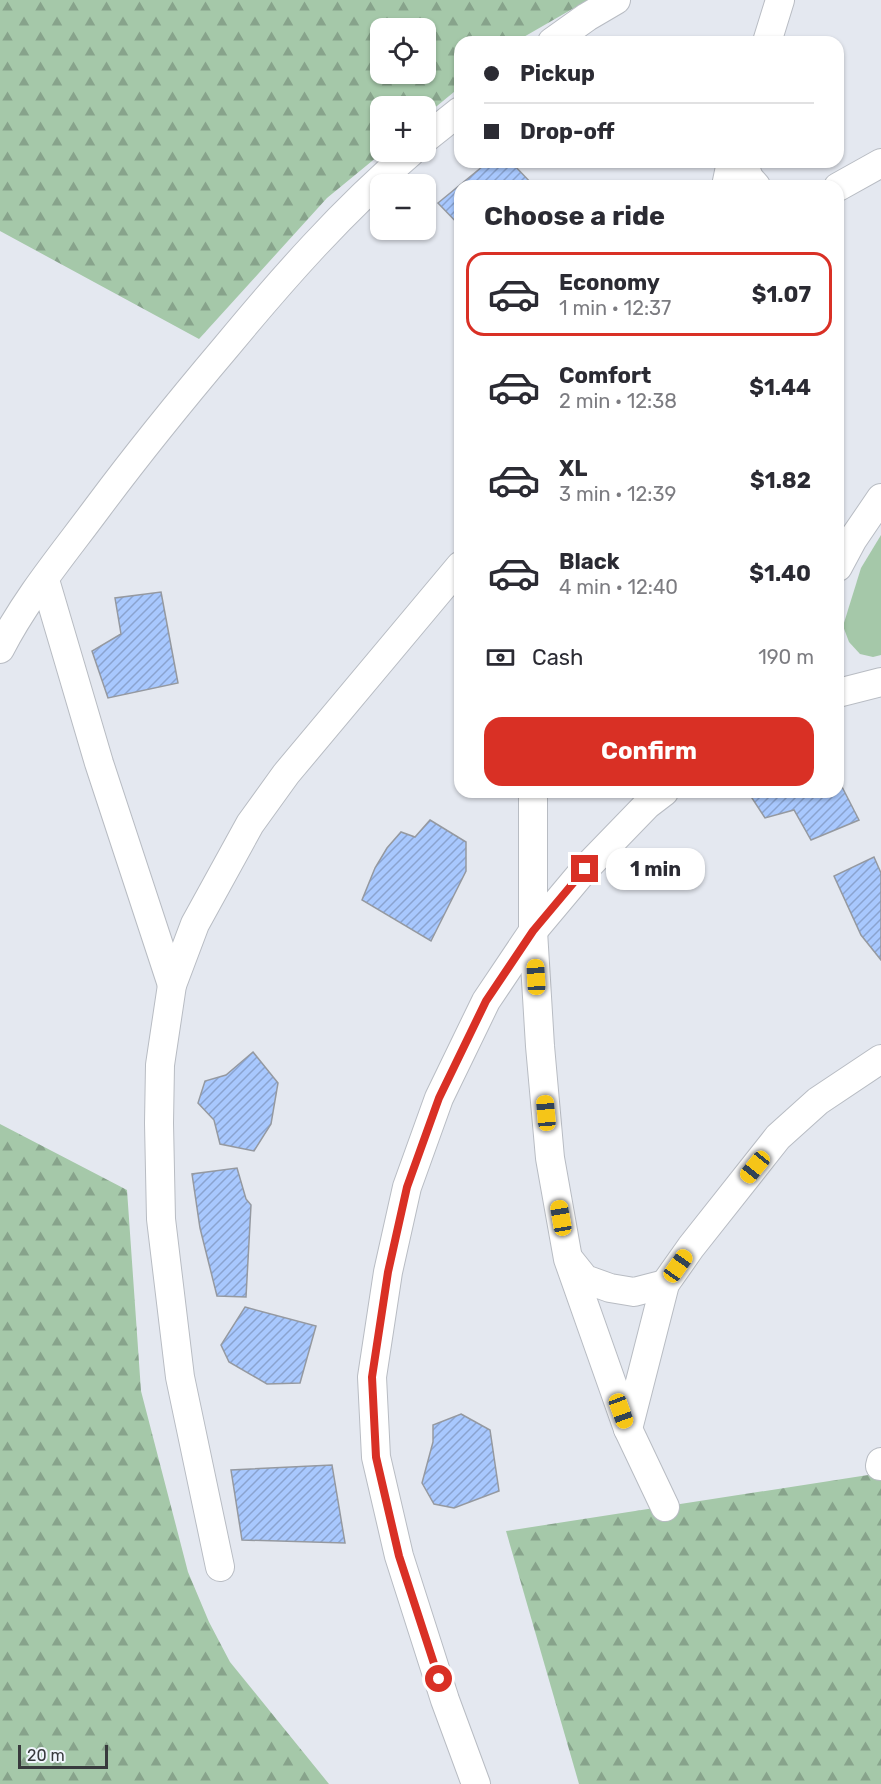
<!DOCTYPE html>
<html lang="en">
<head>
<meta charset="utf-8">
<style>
	body { margin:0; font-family:Rubik,sans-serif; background:#f7f7f7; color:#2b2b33; height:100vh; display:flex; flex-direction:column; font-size:22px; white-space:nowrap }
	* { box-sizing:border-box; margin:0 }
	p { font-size:20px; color:#7c7c81 }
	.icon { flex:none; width:33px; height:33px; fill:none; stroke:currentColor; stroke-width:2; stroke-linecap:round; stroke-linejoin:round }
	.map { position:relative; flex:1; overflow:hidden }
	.panel { position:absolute; left:454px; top:180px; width:390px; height:618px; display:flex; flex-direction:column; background:#fff; border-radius:18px; box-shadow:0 2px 4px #0004 }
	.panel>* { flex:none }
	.top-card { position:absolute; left:454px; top:36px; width:390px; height:132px; border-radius:18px; box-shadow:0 2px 4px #0004; display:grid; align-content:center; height:132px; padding:0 30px; background:#fff }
	.controls { position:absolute; left:370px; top:18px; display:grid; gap:12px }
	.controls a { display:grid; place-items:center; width:66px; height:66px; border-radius:12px; background:#fff; box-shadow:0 2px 4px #0004; font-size:30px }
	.scale { position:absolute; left:18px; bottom:15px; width:90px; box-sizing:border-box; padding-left:6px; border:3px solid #383a3d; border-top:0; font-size:16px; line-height:21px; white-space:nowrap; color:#383a3d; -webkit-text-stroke:4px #f1f6fd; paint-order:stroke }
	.end { position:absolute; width:27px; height:27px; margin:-14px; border:8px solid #d93025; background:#fff; box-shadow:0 0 0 3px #fff }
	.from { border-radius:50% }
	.bubble { position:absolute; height:42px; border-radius:18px; background:#fff; box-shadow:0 2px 4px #0004; font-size:20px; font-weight:700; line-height:42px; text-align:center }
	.car { position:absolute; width:18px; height:36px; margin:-18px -9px; border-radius:8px; box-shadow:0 0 4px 2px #0007; background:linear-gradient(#f5c518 24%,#345 0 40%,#f5c518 0 76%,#345 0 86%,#f5c518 0) }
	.top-card b { display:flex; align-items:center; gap:21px; height:57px; font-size:22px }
	.top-card b+b { border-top:2px solid #e1e1e2 }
	.top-card i { width:15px; height:15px; background:#2b2b33 }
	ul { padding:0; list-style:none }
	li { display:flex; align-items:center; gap:18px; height:84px; margin:0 12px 9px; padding:0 18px; border:3px solid transparent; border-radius:18px }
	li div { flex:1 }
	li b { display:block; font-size:22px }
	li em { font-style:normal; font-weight:700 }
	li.selected { border-color:#d93025 }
	li>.icon { width:54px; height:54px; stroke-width:1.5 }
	h2 { padding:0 30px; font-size:27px; line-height:72px }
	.pay { display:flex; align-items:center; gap:15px; height:66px; padding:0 30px; font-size:22px }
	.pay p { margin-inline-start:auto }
	.action { display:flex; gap:12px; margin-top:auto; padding:12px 30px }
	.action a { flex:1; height:69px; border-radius:18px; background:#d93025; color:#fff; font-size:24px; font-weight:700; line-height:69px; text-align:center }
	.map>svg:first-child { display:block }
</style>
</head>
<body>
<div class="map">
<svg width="881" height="1784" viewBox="0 0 881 1784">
	<defs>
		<pattern id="forest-firs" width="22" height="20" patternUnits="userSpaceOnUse" patternTransform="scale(1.5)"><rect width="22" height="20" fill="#a5c8a9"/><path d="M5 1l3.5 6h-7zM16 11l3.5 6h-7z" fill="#87a38b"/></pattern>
		<pattern id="building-hatch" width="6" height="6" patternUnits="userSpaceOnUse" patternTransform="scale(1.5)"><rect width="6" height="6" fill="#a8c8fe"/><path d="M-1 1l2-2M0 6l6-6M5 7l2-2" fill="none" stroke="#8aa3cf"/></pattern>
	</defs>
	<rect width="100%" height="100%" fill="#e4e8f0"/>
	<g fill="url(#forest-firs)" fill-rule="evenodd">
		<path d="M0,0H588L515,42H460V87L426,115V106H381V152H383L327,198L199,339L0,231ZM381,28H426V74H381Z"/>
		<polygon points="0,1124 127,1190 141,1391 188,1572 209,1622 230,1662 329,1784 0,1784"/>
		<polygon points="881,1473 881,1784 579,1784 506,1531"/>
	</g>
	<polygon fill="#a5c8a9" points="881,535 881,655 873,657 860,654 849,642 843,626 861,568"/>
	<g fill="url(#building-hatch)" stroke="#9599a0" stroke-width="1.5">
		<polygon points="488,162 511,162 534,186 460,186 460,226 438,203"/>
		<polygon points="161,592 178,683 108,698 92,651 121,634 115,598"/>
		<polygon points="838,779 859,820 811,840 794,810 765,818 748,792 838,792"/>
		<polygon points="430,820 466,842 466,871 431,941 362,900 375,868 387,848 401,832 415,837"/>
		<polygon points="874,857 881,873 881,960 861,935 834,876"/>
		<polygon points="253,1052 278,1083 271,1124 254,1151 220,1144 214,1120 198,1103 205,1081 226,1075"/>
		<polygon points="237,1168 246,1199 251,1205 246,1297 217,1296 200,1228 192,1174"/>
		<polygon points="245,1307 316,1326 300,1383 267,1384 229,1362 221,1345"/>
		<polygon points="461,1414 490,1430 499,1491 454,1508 434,1504 422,1483 433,1442 433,1425"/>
		<polygon points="332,1465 345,1543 242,1540 231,1470"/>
	</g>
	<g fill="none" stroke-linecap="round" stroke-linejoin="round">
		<g stroke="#b8bcc3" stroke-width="30">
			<g id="street">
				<polyline points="552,42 587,17 616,0"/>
				<polyline points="767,42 780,0"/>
				<polyline points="426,138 460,111"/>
				<polyline points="743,162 749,178 756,186"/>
				<polyline points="726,186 731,162"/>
				<polyline points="838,187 881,163"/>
				<polyline points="838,567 853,539 881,498"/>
				<polyline points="45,580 99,763 172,985"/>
				<path d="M0,649C26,598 64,553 98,507C139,452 182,399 226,347C283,278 343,210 411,152"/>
				<polyline points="838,693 881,682"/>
				<polyline points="533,792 533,931 540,1046 550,1158 568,1259 628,1429 665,1507"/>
				<polyline points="569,1259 585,1279 610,1288 634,1292 665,1284"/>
				<polyline points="628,1429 665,1284 691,1247 778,1137 818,1101 881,1059"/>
				<polyline points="880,1466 881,1462"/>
				<polyline points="220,1567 180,1377 161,1219 159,1123 160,1065 172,985 195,924 250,824 286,774 460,566"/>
				<polyline points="476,1784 445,1700 399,1556 376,1457 372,1377 388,1272 407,1187 439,1098 486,1001 533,931 585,869 647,805 664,792"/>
			</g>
		</g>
		<use href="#street" stroke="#fff" stroke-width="28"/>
	</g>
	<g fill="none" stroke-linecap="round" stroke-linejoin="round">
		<polyline stroke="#d93025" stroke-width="8" points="439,1679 399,1556 376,1457 372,1377 388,1272 407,1187 439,1098 486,1001 533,931 585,869"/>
	</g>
</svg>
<div class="controls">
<a><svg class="icon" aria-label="locate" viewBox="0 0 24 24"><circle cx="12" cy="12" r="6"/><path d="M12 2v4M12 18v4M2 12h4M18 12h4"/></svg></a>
<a>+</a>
<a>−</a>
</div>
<div class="scale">20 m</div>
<i class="end from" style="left:439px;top:1679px"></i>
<i class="end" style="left:585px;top:869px"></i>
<div class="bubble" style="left:606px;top:848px;width:99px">1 min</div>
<i class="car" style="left:536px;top:977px;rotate:357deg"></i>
<i class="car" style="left:546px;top:1113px;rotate:355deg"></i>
<i class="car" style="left:755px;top:1167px;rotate:219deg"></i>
<i class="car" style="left:561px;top:1218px;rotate:350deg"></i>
<i class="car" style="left:678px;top:1266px;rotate:35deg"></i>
<i class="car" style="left:621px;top:1411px;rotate:160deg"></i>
<div class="top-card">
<b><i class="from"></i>Pickup</b>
<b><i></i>Drop-off</b>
</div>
<section class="panel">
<h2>Choose a ride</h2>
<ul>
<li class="selected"><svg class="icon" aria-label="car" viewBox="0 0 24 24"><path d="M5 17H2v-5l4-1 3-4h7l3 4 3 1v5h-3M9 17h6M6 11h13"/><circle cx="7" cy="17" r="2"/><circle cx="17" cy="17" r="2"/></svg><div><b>Economy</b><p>1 min · 12:37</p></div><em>$1.07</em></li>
<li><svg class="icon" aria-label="car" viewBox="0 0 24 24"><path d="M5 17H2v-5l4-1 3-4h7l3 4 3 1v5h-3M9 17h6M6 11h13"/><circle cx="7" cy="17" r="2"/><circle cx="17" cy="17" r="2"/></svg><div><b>Comfort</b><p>2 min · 12:38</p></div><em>$1.44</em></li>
<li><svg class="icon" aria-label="car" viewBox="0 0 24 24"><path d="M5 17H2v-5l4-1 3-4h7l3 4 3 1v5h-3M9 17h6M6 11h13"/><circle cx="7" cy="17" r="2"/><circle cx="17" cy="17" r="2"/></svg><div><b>XL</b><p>3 min · 12:39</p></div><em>$1.82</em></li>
<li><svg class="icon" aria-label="car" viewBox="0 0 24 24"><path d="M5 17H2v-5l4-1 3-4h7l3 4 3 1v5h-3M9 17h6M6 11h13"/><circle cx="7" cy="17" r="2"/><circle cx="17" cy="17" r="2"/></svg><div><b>Black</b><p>4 min · 12:40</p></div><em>$1.40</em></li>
</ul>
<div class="pay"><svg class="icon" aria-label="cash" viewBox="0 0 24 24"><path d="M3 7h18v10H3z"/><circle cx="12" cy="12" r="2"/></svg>Cash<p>190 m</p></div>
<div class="action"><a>Confirm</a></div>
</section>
</div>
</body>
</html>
